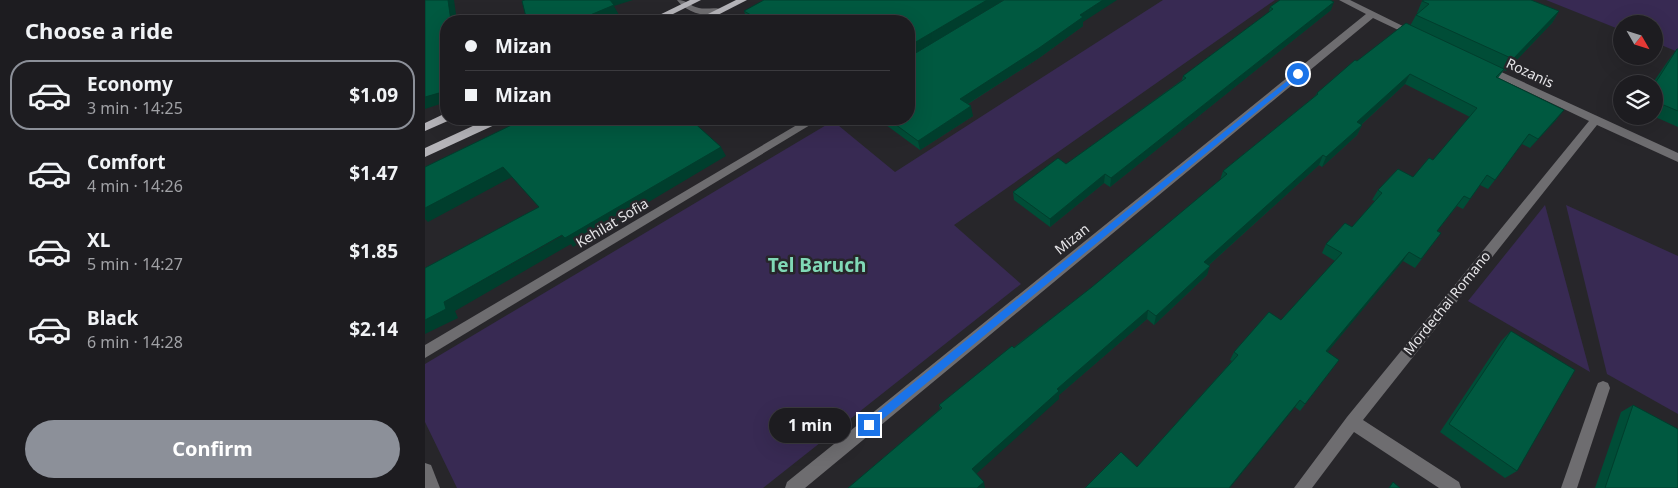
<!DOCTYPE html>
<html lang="en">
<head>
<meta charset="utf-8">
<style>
	body { margin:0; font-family:"Noto Sans",sans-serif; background:#2a292d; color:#f1f3f6; height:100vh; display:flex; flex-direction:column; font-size:19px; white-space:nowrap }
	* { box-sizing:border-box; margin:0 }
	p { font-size:16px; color:#a0a1a5 }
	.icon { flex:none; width:28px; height:28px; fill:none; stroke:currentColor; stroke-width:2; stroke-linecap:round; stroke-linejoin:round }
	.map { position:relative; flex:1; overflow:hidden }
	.panel { display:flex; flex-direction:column; background:#1d1c20; width:425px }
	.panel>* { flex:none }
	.top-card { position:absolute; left:15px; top:15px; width:475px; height:110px; border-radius:20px; box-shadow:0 5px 20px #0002,0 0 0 1px #3b3a3e; display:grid; align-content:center; height:110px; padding:0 25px; background:#1d1c20 }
	.needle { width:32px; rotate:129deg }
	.controls { position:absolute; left:1188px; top:15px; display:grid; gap:10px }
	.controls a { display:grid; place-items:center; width:50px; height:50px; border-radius:50%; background:#1d1c20; box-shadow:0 5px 20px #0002,0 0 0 1px #3b3a3e; font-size:25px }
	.end { position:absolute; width:22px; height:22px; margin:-11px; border:6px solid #1a73e8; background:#fff; box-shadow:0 0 0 2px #fff }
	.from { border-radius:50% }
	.bubble { position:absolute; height:35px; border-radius:18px; background:#1d1c20; box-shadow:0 5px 20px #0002,0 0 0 1px #3b3a3e; font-size:16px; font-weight:700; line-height:35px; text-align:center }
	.top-card b { display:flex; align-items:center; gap:18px; height:48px; font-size:19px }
	.top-card b+b { border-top:1px solid #3b3a3e }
	.top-card i { width:12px; height:12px; background:#f1f3f6 }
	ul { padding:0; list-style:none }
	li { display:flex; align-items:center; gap:15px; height:70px; margin:0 10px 8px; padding:0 15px; border:2px solid transparent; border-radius:20px }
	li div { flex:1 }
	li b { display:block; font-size:19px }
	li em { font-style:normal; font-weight:700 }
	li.on { border-color:#8c9099 }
	li>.icon { width:45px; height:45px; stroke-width:1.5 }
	h2 { padding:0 25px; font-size:22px; line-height:60px }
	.action { display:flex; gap:10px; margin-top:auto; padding:10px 25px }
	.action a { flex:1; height:58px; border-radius:30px; background:#8c9099; color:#fff; font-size:20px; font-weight:700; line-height:58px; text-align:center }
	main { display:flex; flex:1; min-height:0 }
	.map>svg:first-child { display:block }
</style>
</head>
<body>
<main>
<section class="panel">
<h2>Choose a ride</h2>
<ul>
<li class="on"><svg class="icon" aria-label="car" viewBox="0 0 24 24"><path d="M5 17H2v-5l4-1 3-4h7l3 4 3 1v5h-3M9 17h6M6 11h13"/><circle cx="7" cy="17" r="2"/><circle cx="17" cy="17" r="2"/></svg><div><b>Economy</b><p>3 min · 14:25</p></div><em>$1.09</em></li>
<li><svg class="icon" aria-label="car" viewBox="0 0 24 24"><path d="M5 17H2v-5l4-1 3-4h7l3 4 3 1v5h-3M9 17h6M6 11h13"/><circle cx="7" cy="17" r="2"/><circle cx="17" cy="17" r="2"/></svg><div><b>Comfort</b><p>4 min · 14:26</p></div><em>$1.47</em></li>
<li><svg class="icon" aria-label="car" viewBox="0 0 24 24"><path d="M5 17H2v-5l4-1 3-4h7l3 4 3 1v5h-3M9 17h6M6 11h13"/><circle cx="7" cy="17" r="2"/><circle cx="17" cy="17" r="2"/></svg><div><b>XL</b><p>5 min · 14:27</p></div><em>$1.85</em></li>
<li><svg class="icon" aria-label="car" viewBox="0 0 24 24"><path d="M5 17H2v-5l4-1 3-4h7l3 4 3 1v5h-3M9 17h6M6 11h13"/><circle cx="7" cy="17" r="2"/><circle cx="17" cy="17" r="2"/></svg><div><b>Black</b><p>6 min · 14:28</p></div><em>$2.14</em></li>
</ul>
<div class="action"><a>Confirm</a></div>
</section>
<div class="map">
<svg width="1253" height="488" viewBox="0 0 1253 488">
	<rect width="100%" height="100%" fill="#27262a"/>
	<g fill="#382a53">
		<polygon points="738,0 850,0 529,225 596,284 338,488 32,488 0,422 0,364 408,121 470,172"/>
		<polygon points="1121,0 1253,0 1253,52 1229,42 1229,24 1196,24 1196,30"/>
		<polygon points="1120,205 1165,372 1043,301"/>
		<polygon points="1141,205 1253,256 1253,414 1182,374"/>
	</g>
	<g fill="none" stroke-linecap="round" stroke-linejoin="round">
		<g fill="#6e6d70" fill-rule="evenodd">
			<path d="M252,0C263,0 264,6 274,8C282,10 292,6 299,11C286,21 260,12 252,0Z"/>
			<polygon points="914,0 925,0 996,35 994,37 988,37 948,18 380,488 360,488 362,482 941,14"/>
			<polygon points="1061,65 1253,153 1253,162 1172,125 938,420 1034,482 1036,488 1014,488 929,432 887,488 869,488 922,417 1164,121 1057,70 1057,66"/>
			<polygon points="382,119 395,119 0,358 0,345"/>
			<polygon points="1178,381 1183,383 1185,388 1152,488 1136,488 1171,388 1173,383"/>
			<polygon points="0,463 6,465 15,488 0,488"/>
		</g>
		<g fill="#b5b4b9" fill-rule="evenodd">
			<polygon points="265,0 276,0 234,21 222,21"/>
			<polygon points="311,0 322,0 281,21 269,21"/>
			<polygon points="21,113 21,119 25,120 0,131 0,123"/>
			<polygon points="63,119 77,119 76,122 0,157 0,148"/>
		</g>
	</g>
	<g fill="#004d37">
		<polygon points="339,0 578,0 484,57 484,21 324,21 322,20 319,11"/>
		<polygon points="997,1 1134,11 1127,23 1081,71 1079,70 1073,78 1132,119 1105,148 1097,144 1063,189 1055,185 1038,209 1032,206 1012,231 1016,233 990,268 978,261 902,352 914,360 875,411 870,407 712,467 807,361 805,360 809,352 856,320 910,261 897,253 901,244 927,227 950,201 947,200 953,190 988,177 1008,160 1045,117 980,84 936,125 937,125 932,135 897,167 894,165 784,265 782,275 729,325 722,319 634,395 634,399 423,488 515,409 514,405 667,287 795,180 798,171 890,96 892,93 932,61 985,26 991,15 993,13 992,13"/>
		<polygon points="845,7 906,10 685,187 679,183 625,227 589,200 588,192 641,164 757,80 758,76 844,12"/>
		<polygon points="658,22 658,26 614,58 543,104 548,116 495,150 453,119 484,119"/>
		<polygon points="1252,49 1253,49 1253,127 1228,116 1229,116 1229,84 1227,84 1243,61"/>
		<polygon points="346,119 364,119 355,125"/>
		<polygon points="1086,331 1092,471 1080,478 1015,432 1076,341"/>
		<polygon points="1208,405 1253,488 1170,488 1196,412"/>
	</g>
	<g fill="#003e2d">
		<polygon points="23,0 29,0 32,21 26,21"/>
		<polygon points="184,0 208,0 189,6 194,15 180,21 151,21"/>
		<polygon points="562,0 578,0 484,57 484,46"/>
		<polygon points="678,0 692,0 658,22 658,26 614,58 536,108 535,99 655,15"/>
		<polygon points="909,2 906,10 685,187 686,178"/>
		<polygon points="1134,11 1127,23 1081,71 1088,59"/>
		<polygon points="985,74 980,84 928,132 932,122"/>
		<polygon points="21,91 21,102 0,109 0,97"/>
		<polygon points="546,106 548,116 495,150 493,141"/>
		<polygon points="1139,110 1132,119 1105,148 1113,139"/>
		<polygon points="352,119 364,119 355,125"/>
		<polygon points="937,125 932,135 897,167 901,157"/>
		<polygon points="296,147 301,156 148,247 146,244 30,311 33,318 0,334 0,320 19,302"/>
		<polygon points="898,155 894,165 777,271 779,262"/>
		<polygon points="78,167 87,177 3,222 0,219 0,208"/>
		<polygon points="680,174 679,183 625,227 625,219"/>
		<polygon points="984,252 978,261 896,360 901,351"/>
		<polygon points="785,266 782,275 729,325 731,316"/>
		<polygon points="723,310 722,319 634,395 634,399 549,476 547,469 632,389"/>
		<polygon points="875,400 870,407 805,488 804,488"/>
		<polygon points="559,482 560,488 552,488"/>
	</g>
	<g fill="#005940" stroke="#003e2d">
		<polygon points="0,0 23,0 26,21 21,21 21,91 0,97"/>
		<polygon points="100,0 185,0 189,5 151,21 102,21 97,1"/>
		<polygon points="339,0 562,0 484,46 484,21 336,21 319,11"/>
		<polygon points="579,0 678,0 655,15 658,17 614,48 535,99 546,106 493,141 463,119 484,119 484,57"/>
		<polygon points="855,0 905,0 909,2 686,178 680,174 625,219 588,192 633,158 641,164 761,78 758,76 848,9 845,7"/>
		<polygon points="999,0 1106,0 1134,11 1088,59 991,15 1004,4 997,1"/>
		<polygon points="981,23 1079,69 1071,77 1139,110 1113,139 1104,134 1070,180 1062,175 1045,199 1039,196 1012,231 1016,233 996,259 984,252 901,351 914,360 880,404 875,400 804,488 660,488 696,452 712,467 813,355 809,352 844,312 856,320 917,253 901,244 920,223 927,227 957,193 953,190 973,169 988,177 1004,158 1008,160 1052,108 985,74 932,122 937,125 901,157 898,155 779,262 785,266 731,316 723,310 632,389 634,391 547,469 559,482 552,488 423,488 517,408 514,405 587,346 589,348 667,287 802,174 798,171 893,94 892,93 930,60 932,61"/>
		<polygon points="1252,49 1253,49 1253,111 1229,101 1229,85"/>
		<polygon points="99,119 265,119 296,147 140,238 137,235 19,302 21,309 0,320 0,268 114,207 78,167 0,208 0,167"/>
		<polygon points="1086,331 1150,370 1092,471 1024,424"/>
		<polygon points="1208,405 1253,429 1253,488 1180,488"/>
		<polygon points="968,482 975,488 964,488"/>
	</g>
	<polygon fill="#1a73e8" points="873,72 875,76 447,428 440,428 440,422"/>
	<g text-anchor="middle" stroke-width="5" stroke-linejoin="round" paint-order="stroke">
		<g font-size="14" fill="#e6e5e8" stroke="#27262a">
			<text transform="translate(1105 73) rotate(25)" y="5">Rozanis</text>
			<text transform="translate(187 223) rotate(-31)" y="5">Kehilat Sofia</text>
			<text transform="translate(647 239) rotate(-39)" y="5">Mizan</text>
			<text transform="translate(1022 303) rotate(-51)" y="5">Mordechai Romano</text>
		</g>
		<g font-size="19" font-weight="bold" fill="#80d9b6" stroke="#27262a">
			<text x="392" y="272">Tel Baruch</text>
		</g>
	</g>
</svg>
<div class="controls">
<a><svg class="needle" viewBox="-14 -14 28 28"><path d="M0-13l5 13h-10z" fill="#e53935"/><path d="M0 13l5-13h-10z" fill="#a0a1a5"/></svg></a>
<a><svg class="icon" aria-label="layers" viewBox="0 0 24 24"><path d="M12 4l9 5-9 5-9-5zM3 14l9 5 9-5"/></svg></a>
</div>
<i class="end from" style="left:873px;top:74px"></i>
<i class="end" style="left:444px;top:425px"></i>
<div class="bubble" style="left:344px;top:408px;width:82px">1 min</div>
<div class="top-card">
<b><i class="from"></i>Mizan</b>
<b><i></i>Mizan</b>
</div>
</div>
</main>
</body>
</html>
